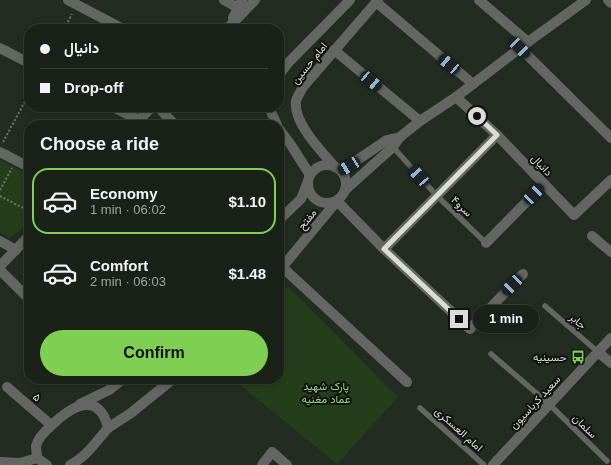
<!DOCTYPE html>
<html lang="en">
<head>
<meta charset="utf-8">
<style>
	body { margin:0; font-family:Helvetica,Vazirmatn,sans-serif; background:#272e25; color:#f1f3f6; height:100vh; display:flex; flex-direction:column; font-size:15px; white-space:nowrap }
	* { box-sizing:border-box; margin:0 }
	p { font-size:13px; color:#9fa3a2 }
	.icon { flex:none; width:22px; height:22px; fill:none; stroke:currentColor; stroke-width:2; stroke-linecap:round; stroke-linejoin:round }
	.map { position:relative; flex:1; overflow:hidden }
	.drawer { position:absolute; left:24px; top:120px; width:260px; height:264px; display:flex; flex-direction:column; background:#1a2118; border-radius:16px; box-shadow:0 2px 6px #0003,0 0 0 1px #383e37 }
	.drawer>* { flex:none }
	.guide { position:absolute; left:24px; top:24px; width:260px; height:88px; border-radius:16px; box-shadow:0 2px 6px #0003,0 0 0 1px #383e37; display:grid; align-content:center; height:88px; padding:0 16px; background:#1a2118 }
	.end { position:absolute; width:18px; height:18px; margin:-9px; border:5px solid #d8ddd5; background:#111; box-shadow:0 0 0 2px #111 }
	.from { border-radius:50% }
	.bubble { position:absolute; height:28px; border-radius:14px; background:#1a2118; box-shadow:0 2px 6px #0003,0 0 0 1px #383e37; font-size:13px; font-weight:600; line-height:28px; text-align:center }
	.car { position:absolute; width:12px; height:24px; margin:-12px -6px; border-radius:5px; box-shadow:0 0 3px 1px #0007; background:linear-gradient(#222 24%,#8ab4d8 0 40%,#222 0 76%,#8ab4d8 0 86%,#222 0) }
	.guide b { display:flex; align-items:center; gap:14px; height:38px; font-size:15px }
	.guide b+b { border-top:1px solid #383e37 }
	.guide i { width:10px; height:10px; background:#f1f3f6 }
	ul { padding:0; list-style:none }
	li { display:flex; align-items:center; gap:12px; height:66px; margin:0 8px 6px; padding:0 8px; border:2px solid transparent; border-radius:16px }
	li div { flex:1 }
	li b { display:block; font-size:15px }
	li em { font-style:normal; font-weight:600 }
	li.on { border-color:#7fd052 }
	li>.icon { width:36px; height:36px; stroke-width:1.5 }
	h2 { padding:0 16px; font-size:18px; line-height:48px }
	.button { display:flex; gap:8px; margin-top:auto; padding:8px 16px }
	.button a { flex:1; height:46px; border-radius:24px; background:#7fd052; color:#111; font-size:16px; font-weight:600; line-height:46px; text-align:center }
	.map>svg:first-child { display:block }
</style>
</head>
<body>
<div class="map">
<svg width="611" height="465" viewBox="0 0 611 465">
	<rect width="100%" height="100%" fill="#232c20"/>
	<g fill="#253e19">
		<polygon points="0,160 29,174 29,224 9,238 0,233"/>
		<polygon points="288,286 398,397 337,464 233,379 279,379 279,296"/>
	</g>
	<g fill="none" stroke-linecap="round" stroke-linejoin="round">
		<g stroke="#6d756a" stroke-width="2" stroke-dasharray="2 2" stroke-linecap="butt">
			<polyline points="64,29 72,14"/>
			<polyline points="3,142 29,94"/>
			<polyline points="0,190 12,168"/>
			<polyline points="0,196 29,211"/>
		</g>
		<g stroke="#636761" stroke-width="5.5">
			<polyline points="393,147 437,196 486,243"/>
			<polyline points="545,306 598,352"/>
			<polyline points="491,354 549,404 607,461"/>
			<polyline points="420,408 484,465"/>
		</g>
		<g stroke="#636761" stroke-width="10">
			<polyline points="68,0 123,29"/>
			<polyline points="224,0 238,8"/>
			<polyline points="479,0 528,42"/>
			<polyline points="376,2 473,84"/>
			<polyline points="233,18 242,0"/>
			<polyline points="227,29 255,0"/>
			<polyline points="0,48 29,63"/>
			<polyline points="520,48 611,138"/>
			<polyline points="334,50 420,121"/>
			<polyline points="456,97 497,135 574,215 611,180"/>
			<polyline points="113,107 139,120"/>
			<polyline points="158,107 175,125"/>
			<polyline points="135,124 152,107"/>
			<polyline points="0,152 29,167"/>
			<polyline points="341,171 387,140 400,137"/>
			<polyline points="345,190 393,147 400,137 420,121 456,97 528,42 586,0"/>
			<polyline points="337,201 384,249 497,135"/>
			<polyline points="592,236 611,252"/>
			<polyline points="0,241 16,250"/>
			<polyline points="486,243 544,184"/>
			<polyline points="384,249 470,329 523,274"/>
			<polyline points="0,266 29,236"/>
			<polyline points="282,267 407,382"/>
			<polyline points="0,270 29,299"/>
			<polyline points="598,352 611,363"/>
			<polyline points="7,387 51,425"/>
			<polyline points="262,465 272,452 287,465"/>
			<polyline points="493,465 611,338"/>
		</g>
		<g stroke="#636761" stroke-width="10">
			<polyline points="608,0 611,3"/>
			<polyline points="279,75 288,63 350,0"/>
			<polyline points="269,107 277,125"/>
			<polyline points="279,129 291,145 310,175"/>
			<circle cx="327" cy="184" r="19"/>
			<path d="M335,167C322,152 293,123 296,101C297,97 301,91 303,87L378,0"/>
			<polyline points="279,220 301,199 308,181"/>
			<polyline points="279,271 337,201"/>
			<polyline points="80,404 109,390 123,379"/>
			<polyline points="108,428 131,413 173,379"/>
			<polyline points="0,462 20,463 37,458"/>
			<path d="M47,465L37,458C37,454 36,449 36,446C38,438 45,431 51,426C70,407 99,389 108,428C96,442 86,457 70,465"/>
		</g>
	</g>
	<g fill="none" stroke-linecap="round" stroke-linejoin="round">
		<polyline stroke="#d8ddd5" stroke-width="5" points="459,319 384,249 497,135 477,116"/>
	</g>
	<defs>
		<g id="bus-bare" transform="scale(1.08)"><path d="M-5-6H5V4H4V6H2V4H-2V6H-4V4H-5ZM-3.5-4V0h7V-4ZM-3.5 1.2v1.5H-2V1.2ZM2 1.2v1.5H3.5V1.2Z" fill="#7fd052" stroke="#0f130d" stroke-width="2.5" paint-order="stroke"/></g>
	</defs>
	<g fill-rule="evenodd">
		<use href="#bus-bare" x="578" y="357"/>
	</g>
	<g text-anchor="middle" stroke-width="4" stroke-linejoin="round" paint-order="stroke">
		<g font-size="11" fill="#d8ddd5" stroke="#0f130d">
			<text transform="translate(309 63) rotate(-51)" y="4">امام حسین</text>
			<text transform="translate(542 165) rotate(47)" y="4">دانیال</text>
			<text transform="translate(462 206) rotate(44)" y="4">سرو۴</text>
			<text transform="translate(307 219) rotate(-51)" y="4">مفتح</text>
			<text transform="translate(578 321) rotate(41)" y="4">جابر</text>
			<text transform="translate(37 397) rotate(41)" y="4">۵</text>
			<text transform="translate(535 402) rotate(-47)" y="4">سعید کرباسیون</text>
			<text transform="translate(585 426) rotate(44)" y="4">سلمان</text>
			<text transform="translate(459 429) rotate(42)" y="4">امام العسکری</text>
		</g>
		<g font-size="11" fill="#d8ddd5" stroke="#0f130d" text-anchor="end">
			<text x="567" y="361">حسینیه</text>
		</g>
		<g font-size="11" fill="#9cd481" stroke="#0f130d">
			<text x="326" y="390">پارک شهید<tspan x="326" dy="13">عماد مغنیه</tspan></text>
		</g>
	</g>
</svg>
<i class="end from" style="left:477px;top:116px"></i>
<i class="end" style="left:459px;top:319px"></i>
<div class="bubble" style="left:473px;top:305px;width:66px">1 min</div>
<i class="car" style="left:520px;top:48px;rotate:135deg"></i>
<i class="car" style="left:449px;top:64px;rotate:310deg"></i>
<i class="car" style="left:371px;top:81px;rotate:130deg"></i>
<i class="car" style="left:349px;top:166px;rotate:239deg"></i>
<i class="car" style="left:419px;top:176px;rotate:318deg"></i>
<i class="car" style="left:534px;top:194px;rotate:44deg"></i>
<i class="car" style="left:512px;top:285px;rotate:224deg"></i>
<div class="guide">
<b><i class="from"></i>دانیال</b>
<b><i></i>Drop-off</b>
</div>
<section class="drawer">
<h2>Choose a ride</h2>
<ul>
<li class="on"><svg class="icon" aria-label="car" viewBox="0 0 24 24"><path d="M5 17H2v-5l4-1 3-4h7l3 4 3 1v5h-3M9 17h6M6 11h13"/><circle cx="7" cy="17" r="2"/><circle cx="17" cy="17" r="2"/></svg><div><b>Economy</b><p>1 min · 06:02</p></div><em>$1.10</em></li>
<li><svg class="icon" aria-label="car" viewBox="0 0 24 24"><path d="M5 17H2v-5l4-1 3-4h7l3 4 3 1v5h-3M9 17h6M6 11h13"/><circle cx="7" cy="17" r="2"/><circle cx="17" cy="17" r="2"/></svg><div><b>Comfort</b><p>2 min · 06:03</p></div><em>$1.48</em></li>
</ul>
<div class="button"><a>Confirm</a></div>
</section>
</div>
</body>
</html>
